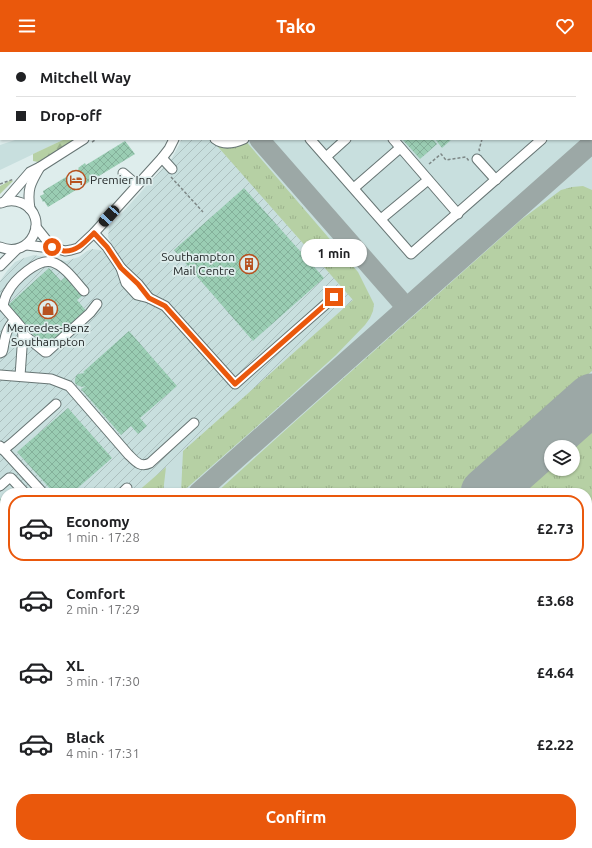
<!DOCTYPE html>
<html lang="en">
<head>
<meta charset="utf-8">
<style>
	body { margin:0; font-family:Ubuntu,sans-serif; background:#f2f2f2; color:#202124; height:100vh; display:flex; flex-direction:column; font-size:15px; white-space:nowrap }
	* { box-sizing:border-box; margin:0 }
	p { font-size:13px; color:#757577 }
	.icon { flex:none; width:22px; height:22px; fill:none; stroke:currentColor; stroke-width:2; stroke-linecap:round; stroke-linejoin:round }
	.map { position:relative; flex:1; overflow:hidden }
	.sheet { position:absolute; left:0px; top:436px; width:592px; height:360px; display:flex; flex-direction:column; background:#fff; border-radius:16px 16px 0 0; box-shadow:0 1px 3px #0004 }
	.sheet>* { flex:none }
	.banner { position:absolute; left:0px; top:0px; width:592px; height:88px; box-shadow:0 1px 3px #0004; display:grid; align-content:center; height:88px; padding:0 16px; background:#fff }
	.fabs { position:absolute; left:544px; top:388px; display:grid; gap:8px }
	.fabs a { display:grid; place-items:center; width:36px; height:36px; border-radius:50%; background:#fff; box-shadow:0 1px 3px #0004; font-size:20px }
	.end { position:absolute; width:18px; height:18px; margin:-9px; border:5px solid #ea580c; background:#fff; box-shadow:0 0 0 2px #fff }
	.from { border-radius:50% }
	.bubble { position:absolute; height:28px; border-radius:14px; background:#fff; box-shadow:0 1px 3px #0004; font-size:13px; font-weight:700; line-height:28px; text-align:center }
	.car { position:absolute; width:12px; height:24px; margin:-12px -6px; border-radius:5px; box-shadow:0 0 3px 1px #0007; background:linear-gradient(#222 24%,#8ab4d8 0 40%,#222 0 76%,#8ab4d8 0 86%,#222 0) }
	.banner b { display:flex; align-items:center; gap:14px; height:38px; font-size:15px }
	.banner b+b { border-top:1px solid #e0e0e0 }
	.banner i { width:10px; height:10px; background:#202124 }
	ul { padding:7px 0 0; list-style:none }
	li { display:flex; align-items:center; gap:12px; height:66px; margin:0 8px 6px; padding:0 8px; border:2px solid transparent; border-radius:16px }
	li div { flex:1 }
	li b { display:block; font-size:15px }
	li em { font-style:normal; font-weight:700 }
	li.active { border-color:#ea580c }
	li>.icon { width:36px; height:36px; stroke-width:1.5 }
	.button { display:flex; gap:8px; margin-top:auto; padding:8px 16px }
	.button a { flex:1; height:46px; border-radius:16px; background:#ea580c; color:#fff; font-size:16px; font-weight:700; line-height:46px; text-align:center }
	header { display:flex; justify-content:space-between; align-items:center; height:52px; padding:0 16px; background:#ea580c; color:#fff; font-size:18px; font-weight:700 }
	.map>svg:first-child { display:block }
</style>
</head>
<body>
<header><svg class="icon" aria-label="menu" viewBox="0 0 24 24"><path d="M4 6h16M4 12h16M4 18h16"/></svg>Tako<svg class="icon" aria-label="heart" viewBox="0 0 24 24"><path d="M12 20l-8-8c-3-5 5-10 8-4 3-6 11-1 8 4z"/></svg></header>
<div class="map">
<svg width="592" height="796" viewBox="0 0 592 796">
	<defs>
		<pattern id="industrial-furrows" width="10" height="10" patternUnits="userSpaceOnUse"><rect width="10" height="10" fill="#c8dfde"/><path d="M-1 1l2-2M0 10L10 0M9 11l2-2" fill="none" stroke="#acbfbe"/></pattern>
		<pattern id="grass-tufts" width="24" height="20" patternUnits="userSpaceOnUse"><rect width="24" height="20" fill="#b6d0a4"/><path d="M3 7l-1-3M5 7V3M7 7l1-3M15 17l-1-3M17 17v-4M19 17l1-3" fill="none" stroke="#9cb38d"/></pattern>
		<pattern id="forest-firs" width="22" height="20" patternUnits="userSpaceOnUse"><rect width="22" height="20" fill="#b6d0a4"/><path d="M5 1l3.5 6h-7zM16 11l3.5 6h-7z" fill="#9cb38d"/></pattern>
		<pattern id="building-cross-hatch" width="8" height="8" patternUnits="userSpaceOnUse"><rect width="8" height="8" fill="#9acdb3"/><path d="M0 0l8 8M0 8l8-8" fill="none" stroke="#84b09a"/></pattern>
	</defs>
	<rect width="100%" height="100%" fill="#deedec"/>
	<g fill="#c8dfde" fill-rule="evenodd">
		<path d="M165,0H592V796H0V613L5,609V791H587V441H137L211,87H591V1H164ZM551,395H573V417H551Z"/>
		<polygon points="18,87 65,87 0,118 0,93"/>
	</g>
	<polygon fill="url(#industrial-furrows)" points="182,87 211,87 353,248 137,441 5,441 5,556 0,561 0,229 7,219 15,210 24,206 34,203 66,209 79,205 87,199 92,197 100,198 104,200 112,192 108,185 109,175 172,106"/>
	<g fill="url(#grass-tufts)">
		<polygon points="211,87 244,87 358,220 374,252 373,259 370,266 365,273 336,303 263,369 181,441 183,399 353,248"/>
		<polygon points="11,128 13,129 0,142 0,134"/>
		<polygon points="583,134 592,138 592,319 455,441 216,441 290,374 522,167 561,138 572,135"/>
		<polygon points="592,374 592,696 587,700 587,441 517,441 551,410 551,417 573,417 573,395 568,395"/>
		<polygon points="166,415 163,441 136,441"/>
		<polygon points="5,609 5,640 0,630 0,613"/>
		<polygon points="0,652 5,661 5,671 0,674"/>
		<polygon points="5,677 5,708 0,749 0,679"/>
		<polygon points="592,703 592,796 482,796 478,791 587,791 587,707"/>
		<polygon points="5,740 5,791 61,791 56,796 0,796 0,767"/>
		<polygon points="122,791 374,791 378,796 116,796"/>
		<polygon points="384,791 460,791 453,796 389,796"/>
	</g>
	<polygon fill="url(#forest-firs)" points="65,87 78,87 38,110 33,109 33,102"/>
	<polygon fill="#b6d0a4" points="0,0 118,0 118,1 1,1 1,62 0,63"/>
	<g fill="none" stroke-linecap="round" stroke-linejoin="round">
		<g stroke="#9ca8a6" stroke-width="20">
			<polyline points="259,87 406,255"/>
			<polyline points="198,441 592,91"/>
		</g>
		<g stroke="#9ca8a6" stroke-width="51">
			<polyline points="486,441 592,347"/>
			<polyline points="85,796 91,791"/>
		</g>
	</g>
	<g fill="url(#building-cross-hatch)">
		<polygon points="402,87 433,87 437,92 420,107"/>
		<polygon points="435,87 452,87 442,96"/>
		<polygon points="125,89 135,102 48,155 44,149 43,150 40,144 44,142 43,139 79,117 78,116 85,111 86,113"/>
		<polygon points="244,136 324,226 253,289 174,198"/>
		<polygon points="49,216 61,229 65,225 82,244 77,248 88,261 47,298 7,254"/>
		<polygon points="129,279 177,334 140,366 147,374 138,382 131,374 121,383 81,337 86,334 82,335 77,333 75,331 75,327 76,324 78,322 85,321 83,320"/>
		<polygon points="68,356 112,406 72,441 54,441 17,400"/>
		<polygon points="5,443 5,485 0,479 0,447"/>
		<polygon points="0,499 5,504 0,509"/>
	</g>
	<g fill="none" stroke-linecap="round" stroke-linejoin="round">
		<g stroke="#677574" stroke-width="11">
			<g id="minor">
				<polyline points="441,0 441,1"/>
				<polyline points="459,0 460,1"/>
				<polyline points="157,1 157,0"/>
				<polyline points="270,1 272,0"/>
				<polyline points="591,43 592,42"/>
				<path d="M215,87C224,94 235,91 244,87"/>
				<polyline points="310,87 411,202 542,87"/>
				<polyline points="393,87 458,162"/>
				<polyline points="326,105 346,87"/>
				<polyline points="162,106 172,117"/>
				<polyline points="477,107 496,128"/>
				<polyline points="123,121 137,133"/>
				<polyline points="354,136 400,96"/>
				<polyline points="5,149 30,120 40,115 84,87"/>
				<path d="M30,157C27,137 30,132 40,115"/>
				<polyline points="381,167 428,128"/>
				<polyline points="36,175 52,195"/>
				<polyline points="94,181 107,195 121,216 138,232 149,246"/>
				<polyline points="27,193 42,195 52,195 65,199 71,198 78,196 94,181 162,106 169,97 174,87"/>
				<path d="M0,195C31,208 51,165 22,151C15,148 8,148 1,151"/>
				<polyline points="0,214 16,198"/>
				<polyline points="121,216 126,231 137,243 149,246 165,254 235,332 334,245"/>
				<polyline points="23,282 45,300 47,300 90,261 97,252"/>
				<path d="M0,301L2,300L3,297C5,286 6,276 15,268"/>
				<path d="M0,323L51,327L69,334L128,402C135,409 140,416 150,411L194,371"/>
				<path d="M20,324L23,282L21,275L3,254C4,249 5,244 8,240C14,228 38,206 52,210C65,214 75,229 84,239"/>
				<polyline points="0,394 43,441"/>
				<polyline points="3,398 12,391 56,352"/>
				<polyline points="0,434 9,426 11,426 25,441"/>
				<polyline points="122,441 127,436"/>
				<polyline points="0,492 5,497"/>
				<polyline points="0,609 5,604"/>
				<polyline points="0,641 5,651"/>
				<polyline points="587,705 592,701"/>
				<polyline points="0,758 5,724"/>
				<polyline points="379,791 383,796"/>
				<polyline points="458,796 465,791"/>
			</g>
		</g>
		<g stroke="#7d8786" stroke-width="1.5" stroke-dasharray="3 2" stroke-linecap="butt">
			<polyline points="253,0 254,0"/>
			<polyline points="551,1 552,0"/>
			<polyline points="92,90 97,87"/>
			<polyline points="480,99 479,98 482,87"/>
			<polyline points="429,112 441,102 446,108 466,105 469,109"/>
			<polyline points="171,125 203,160"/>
			<polyline points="0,132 14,127"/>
		</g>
		<use href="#minor" stroke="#fff" stroke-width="9"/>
		<g stroke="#5a6261" stroke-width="2">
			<polyline points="196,1 199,0"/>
			<polyline points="205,1 208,0"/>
			<polyline points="0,76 1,76"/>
		</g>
	</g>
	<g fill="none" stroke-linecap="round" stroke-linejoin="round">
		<path stroke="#ea580c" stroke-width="5" d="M52,195C56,196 60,198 64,199C77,200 86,189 94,181L107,195L121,216L138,232L149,246L165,254L235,332L334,245"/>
	</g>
	<defs>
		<g id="hotel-ring" transform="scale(1)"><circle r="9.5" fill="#deedec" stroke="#b75220" stroke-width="1.5"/><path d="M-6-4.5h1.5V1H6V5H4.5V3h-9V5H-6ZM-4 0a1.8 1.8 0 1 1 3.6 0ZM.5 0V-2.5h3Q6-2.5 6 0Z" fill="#b75220"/></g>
		<g id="building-ring" transform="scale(1)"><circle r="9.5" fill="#deedec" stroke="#b75220" stroke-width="1.5"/><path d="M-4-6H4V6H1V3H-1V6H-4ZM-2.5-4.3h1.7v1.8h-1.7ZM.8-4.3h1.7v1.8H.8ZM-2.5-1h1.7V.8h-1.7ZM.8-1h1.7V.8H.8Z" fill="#b75220"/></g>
		<g id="shop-ring" transform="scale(1)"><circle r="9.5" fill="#deedec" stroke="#b75220" stroke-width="1.5"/><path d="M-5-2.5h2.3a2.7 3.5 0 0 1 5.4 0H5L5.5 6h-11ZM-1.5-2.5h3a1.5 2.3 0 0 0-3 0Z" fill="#b75220"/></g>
	</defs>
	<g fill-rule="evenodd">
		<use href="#hotel-ring" x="76" y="128"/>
		<use href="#building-ring" x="249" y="212"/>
		<use href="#shop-ring" x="48" y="257"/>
	</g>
	<g text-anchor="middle" stroke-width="3.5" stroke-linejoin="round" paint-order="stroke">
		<g font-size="12" fill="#232828" stroke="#deedec" text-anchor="start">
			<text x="90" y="132">Premier Inn</text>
			<text x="235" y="209" text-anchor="end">Southampton<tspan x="235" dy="14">Mail Centre</tspan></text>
			<text x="48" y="280" text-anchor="middle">Mercedes-Benz<tspan x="48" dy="14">Southampton</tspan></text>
		</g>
	</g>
</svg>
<div class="fabs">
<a><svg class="icon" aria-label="layers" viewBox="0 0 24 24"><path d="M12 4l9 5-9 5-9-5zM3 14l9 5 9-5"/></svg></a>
</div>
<i class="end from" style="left:52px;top:195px"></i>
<i class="end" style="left:334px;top:245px"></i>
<div class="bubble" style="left:301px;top:187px;width:66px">1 min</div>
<i class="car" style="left:109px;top:164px;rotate:222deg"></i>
<div class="banner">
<b><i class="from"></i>Mitchell Way</b>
<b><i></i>Drop-off</b>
</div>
<section class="sheet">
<ul>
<li class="active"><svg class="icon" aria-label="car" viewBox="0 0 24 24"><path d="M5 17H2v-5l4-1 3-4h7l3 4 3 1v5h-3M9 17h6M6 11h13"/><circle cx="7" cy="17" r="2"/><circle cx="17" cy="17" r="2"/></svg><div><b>Economy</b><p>1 min · 17:28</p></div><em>£2.73</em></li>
<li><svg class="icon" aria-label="car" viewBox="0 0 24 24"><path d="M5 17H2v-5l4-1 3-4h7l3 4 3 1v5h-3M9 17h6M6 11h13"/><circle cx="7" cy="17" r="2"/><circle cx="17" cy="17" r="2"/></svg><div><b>Comfort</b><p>2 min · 17:29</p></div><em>£3.68</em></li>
<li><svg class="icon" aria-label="car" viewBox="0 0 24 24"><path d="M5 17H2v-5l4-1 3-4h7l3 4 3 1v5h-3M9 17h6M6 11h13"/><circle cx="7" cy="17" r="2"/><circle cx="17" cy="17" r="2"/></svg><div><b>XL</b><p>3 min · 17:30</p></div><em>£4.64</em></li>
<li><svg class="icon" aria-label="car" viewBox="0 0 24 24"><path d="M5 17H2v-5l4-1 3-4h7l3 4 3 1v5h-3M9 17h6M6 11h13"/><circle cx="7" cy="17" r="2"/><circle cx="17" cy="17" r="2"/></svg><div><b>Black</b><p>4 min · 17:31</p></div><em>£2.22</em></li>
</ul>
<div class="button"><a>Confirm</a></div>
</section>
</div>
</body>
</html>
